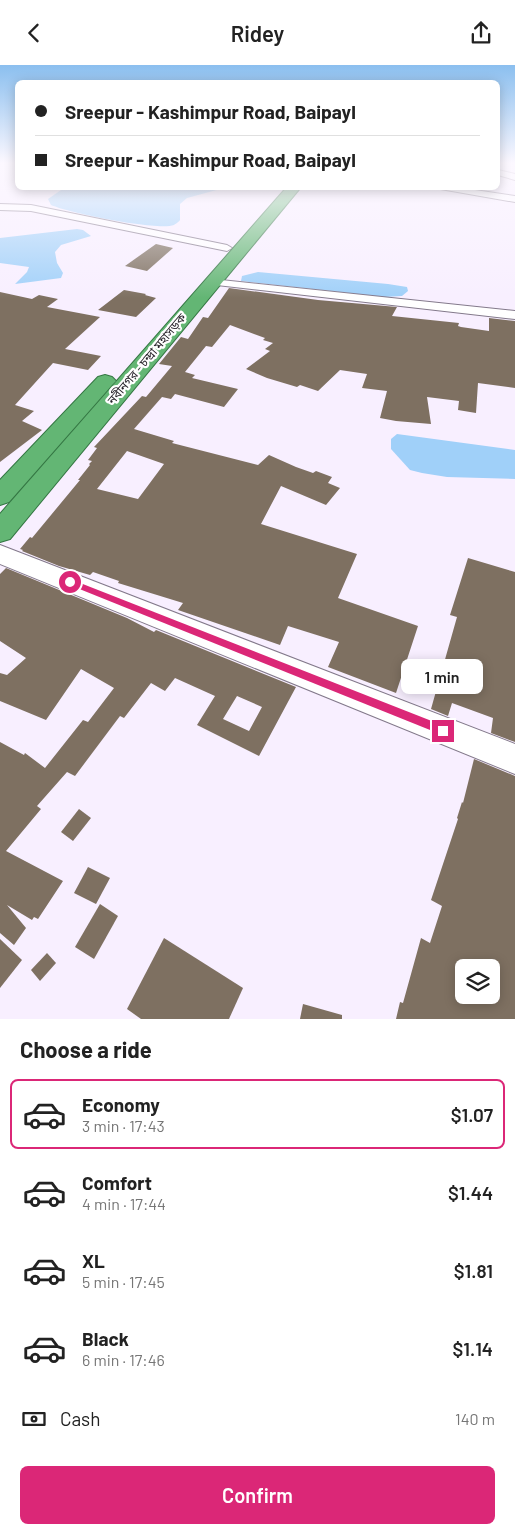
<!DOCTYPE html>
<html lang="en">
<head>
<meta charset="utf-8">
<style>
	body { margin:0; font-family:Barlow,"Noto Sans Bengali",sans-serif; background:#f6f6f6; color:#222; height:100vh; display:flex; flex-direction:column; font-size:19px; white-space:nowrap }
	* { box-sizing:border-box; margin:0 }
	p { font-size:16px; color:#767676 }
	.icon { flex:none; width:28px; height:28px; fill:none; stroke:currentColor; stroke-width:2; stroke-linecap:round; stroke-linejoin:round }
	.map { position:relative; height:954px; overflow:hidden }
	.panel { display:flex; flex-direction:column; background:#fff; flex:1 }
	.panel>* { flex:none }
	.banner { position:absolute; left:15px; top:15px; width:485px; height:110px; border-radius:8px; box-shadow:0 2px 12px #0003; display:grid; align-content:center; height:110px; padding:0 20px; background:#fff }
	.controls { position:absolute; left:455px; top:894px; display:grid; gap:10px }
	.controls a { display:grid; place-items:center; width:45px; height:45px; border-radius:8px; background:#fff; box-shadow:0 2px 12px #0003; font-size:25px }
	.end { position:absolute; width:22px; height:22px; margin:-11px; border:6px solid #db2777; background:#fff; box-shadow:0 0 0 2px #fff }
	.from { border-radius:50% }
	.bubble { position:absolute; height:35px; border-radius:8px; background:#fff; box-shadow:0 2px 12px #0003; font-size:16px; font-weight:600; line-height:35px; text-align:center }
	.banner b { display:flex; align-items:center; gap:18px; height:48px; font-size:19px }
	.banner b+b { border-top:1px solid #e0e0e0 }
	.banner i { width:12px; height:12px; background:#222 }
	ul { padding:0; list-style:none }
	li { display:flex; align-items:center; gap:15px; height:70px; margin:0 10px 8px; padding:0 10px; border:2px solid transparent; border-radius:8px }
	li div { flex:1 }
	li b { display:block; font-size:19px }
	li em { font-style:normal; font-weight:600 }
	li.selected { border-color:#db2777 }
	li>.icon { width:45px; height:45px; stroke-width:1.5 }
	h2 { padding:0 20px; font-size:22px; line-height:60px }
	.pay { display:flex; align-items:center; gap:12px; height:55px; padding:0 20px; font-size:19px }
	.pay p { margin-inline-start:auto }
	.primary-button { display:flex; gap:10px; margin-top:auto; padding:10px 20px }
	.primary-button a { flex:1; height:58px; border-radius:8px; background:#db2777; color:#fff; font-size:20px; font-weight:600; line-height:58px; text-align:center }
	header { display:flex; justify-content:space-between; align-items:center; height:65px; padding:0 20px; background:#fff; font-size:22px; font-weight:600 }
	.map>svg:first-child { display:block }
</style>
</head>
<body>
<header><svg class="icon" aria-label="back" viewBox="0 0 24 24"><path d="M15 5l-7 7 7 7"/></svg>Ridey<svg class="icon" aria-label="share" viewBox="0 0 24 24"><path d="M12 15V3M7 8l5-5 5 5M5 13v7h14v-7"/></svg></header>
<div class="map">
<svg width="515" height="954" viewBox="0 0 515 954">
	<rect width="100%" height="100%" fill="#f8efff"/>
	<g fill="#a0d0f9">
		<path d="M64,123V122L224,123L187,133L180,139V155C180,156 174,160 174,160C157,166 69,148 51,140L48,134Z"/>
		<polygon points="77,164 83,165 91,171 61,180 55,187 57,198 63,208 61,213 15,219 27,207 29,202 0,198 0,173"/>
		<polygon points="258,207 388,219 407,222 408,226 402,231 384,232 241,216 242,211"/>
		<polygon points="397,369 515,385 515,414 447,412 422,408 410,405 391,384 391,374"/>
	</g>
	<g fill="#7e7061" fill-rule="evenodd">
		<polygon points="156,179 173,183 147,206 125,201"/>
		<path d="M229,223L318,235L397,242L392,251L459,258L458,261L461,262L489,266V253L515,256V323L478,318L476,348L458,345L459,336L427,332L431,359L396,356L380,353L387,326L362,323L367,309L340,305L318,326L300,320L297,322L267,313L246,304L270,286L265,284L273,278L263,275L265,273L230,260L212,282L206,281L185,307L195,310L192,313L238,324L224,342L175,329L171,334L162,332L134,364L174,376L172,378L258,400L269,390L296,402L313,408L316,406L332,412L328,418L340,423L326,440L281,421L261,459L357,489L338,533L418,561L396,628L328,602L339,577L288,561L280,580L178,545L183,538L118,518L119,516L93,507L90,510L59,501L22,486L23,485L20,484L30,472L32,473L80,415H78L90,400L89,399L92,396L88,395L97,383L94,382L142,331L146,332L172,301L159,299L181,272L188,274L203,252L208,253ZM127,386L164,399L138,434L97,424Z"/>
		<polygon points="124,225 146,229 145,230 156,233 136,252 98,245"/>
		<polygon points="0,227 32,234 39,230 58,234 47,242 100,252 65,284 101,291 88,305 53,298 15,340 34,346 22,356 42,365 0,397"/>
		<polygon points="468,493 515,507 515,677 491,668 493,653 452,638 448,651 431,644 457,552 450,550"/>
		<path d="M6,503L127,553L154,567L156,565L296,622L259,691L197,660L215,631L175,613L165,626L151,618L124,653L120,651L75,711L67,707L37,741L41,744L6,786L63,816L38,854L34,852L32,855L7,840L26,863L14,880L0,868V677L24,690L25,688L45,703L83,655L88,657L114,623L81,604L46,655L0,636V608L7,610L26,593L0,576V509ZM237,631L262,642L249,666L223,654Z"/>
		<path d="M474,694L515,711V954H396L400,937L403,938L421,873L430,878L442,841L431,835L458,754L457,753L462,737L463,738ZM464,902H496L491,930H464Z"/>
		<polygon points="79,744 91,753 73,776 61,767"/>
		<polygon points="88,802 110,813 96,839 74,828"/>
		<polygon points="100,839 118,851 94,894 75,882"/>
		<polygon points="164,873 243,923 229,954 141,954 127,944"/>
		<polygon points="0,874 22,895 0,923"/>
		<polygon points="47,888 56,898 40,916 31,905"/>
		<polygon points="303,939 342,950 342,954 300,954"/>
	</g>
	<g fill="none" stroke-linecap="round" stroke-linejoin="round">
		<g stroke="#83798b" stroke-width="2">
			<g id="minor">
				<polygon points="498,105 515,109 515,115 498,110"/>
				<polygon points="429,122 455,122 515,131 515,137"/>
				<polygon points="0,139 31,140 227,180 232,183 227,186 31,146 0,145"/>
				<polygon points="212,214 515,246 515,254 208,219 206,217"/>
			</g>
		</g>
		<g stroke="#83798b" stroke-width="2">
			<polygon id="tertiary" points="0,480 515,679 515,709 0,499"/>
		</g>
		<g stroke="#347643" stroke-width="2">
			<g id="trunk">
				<polygon points="287,122 301,122 10,474 0,477 0,449"/>
				<polygon points="105,310 112,312 116,316 112,320 9,437 0,440 0,415 98,312"/>
			</g>
		</g>
		<use href="#minor" fill="#fff" fill-rule="evenodd"/>
		<use href="#tertiary" fill="#fff" fill-rule="evenodd"/>
		<use href="#trunk" fill="#63b674" fill-rule="evenodd"/>
	</g>
	<linearGradient id="sky" x2="0" y2="1"><stop stop-color="#8bbfef"/><stop offset="0.42" stop-color="#fcf8ff"/><stop offset="1" stop-color="#fcf8ff" stop-opacity="0"/></linearGradient>
	<rect width="515" height="233" fill="url(#sky)"/>
	<polygon fill="#db2777" points="70,514 447,662 448,666 443,670 440,669 67,519 66,517"/>
	<g text-anchor="middle" stroke-width="4.5" stroke-linejoin="round" paint-order="stroke">
		<g font-size="12" fill="#262229" stroke="#fff">
			<text transform="translate(147 294) rotate(-50)" y="4">নবীনগর - চন্দ্রা মহাসড়ক</text>
		</g>
	</g>
</svg>
<div class="controls">
<a><svg class="icon" aria-label="layers" viewBox="0 0 24 24"><path d="M12 4l9 5-9 5-9-5zM3 14l9 5 9-5"/></svg></a>
</div>
<i class="end from" style="left:70px;top:517px"></i>
<i class="end" style="left:443px;top:666px"></i>
<div class="bubble" style="left:401px;top:594px;width:82px">1 min</div>
<div class="banner">
<b><i class="from"></i>Sreepur - Kashimpur Road, Baipayl</b>
<b><i></i>Sreepur - Kashimpur Road, Baipayl</b>
</div>
</div>
<section class="panel">
<h2>Choose a ride</h2>
<ul>
<li class="selected"><svg class="icon" aria-label="car" viewBox="0 0 24 24"><path d="M5 17H2v-5l4-1 3-4h7l3 4 3 1v5h-3M9 17h6M6 11h13"/><circle cx="7" cy="17" r="2"/><circle cx="17" cy="17" r="2"/></svg><div><b>Economy</b><p>3 min · 17:43</p></div><em>$1.07</em></li>
<li><svg class="icon" aria-label="car" viewBox="0 0 24 24"><path d="M5 17H2v-5l4-1 3-4h7l3 4 3 1v5h-3M9 17h6M6 11h13"/><circle cx="7" cy="17" r="2"/><circle cx="17" cy="17" r="2"/></svg><div><b>Comfort</b><p>4 min · 17:44</p></div><em>$1.44</em></li>
<li><svg class="icon" aria-label="car" viewBox="0 0 24 24"><path d="M5 17H2v-5l4-1 3-4h7l3 4 3 1v5h-3M9 17h6M6 11h13"/><circle cx="7" cy="17" r="2"/><circle cx="17" cy="17" r="2"/></svg><div><b>XL</b><p>5 min · 17:45</p></div><em>$1.81</em></li>
<li><svg class="icon" aria-label="car" viewBox="0 0 24 24"><path d="M5 17H2v-5l4-1 3-4h7l3 4 3 1v5h-3M9 17h6M6 11h13"/><circle cx="7" cy="17" r="2"/><circle cx="17" cy="17" r="2"/></svg><div><b>Black</b><p>6 min · 17:46</p></div><em>$1.14</em></li>
</ul>
<div class="pay"><svg class="icon" aria-label="cash" viewBox="0 0 24 24"><path d="M3 7h18v10H3z"/><circle cx="12" cy="12" r="2"/></svg>Cash<p>140 m</p></div>
<div class="primary-button"><a>Confirm</a></div>
</section>
</body>
</html>
